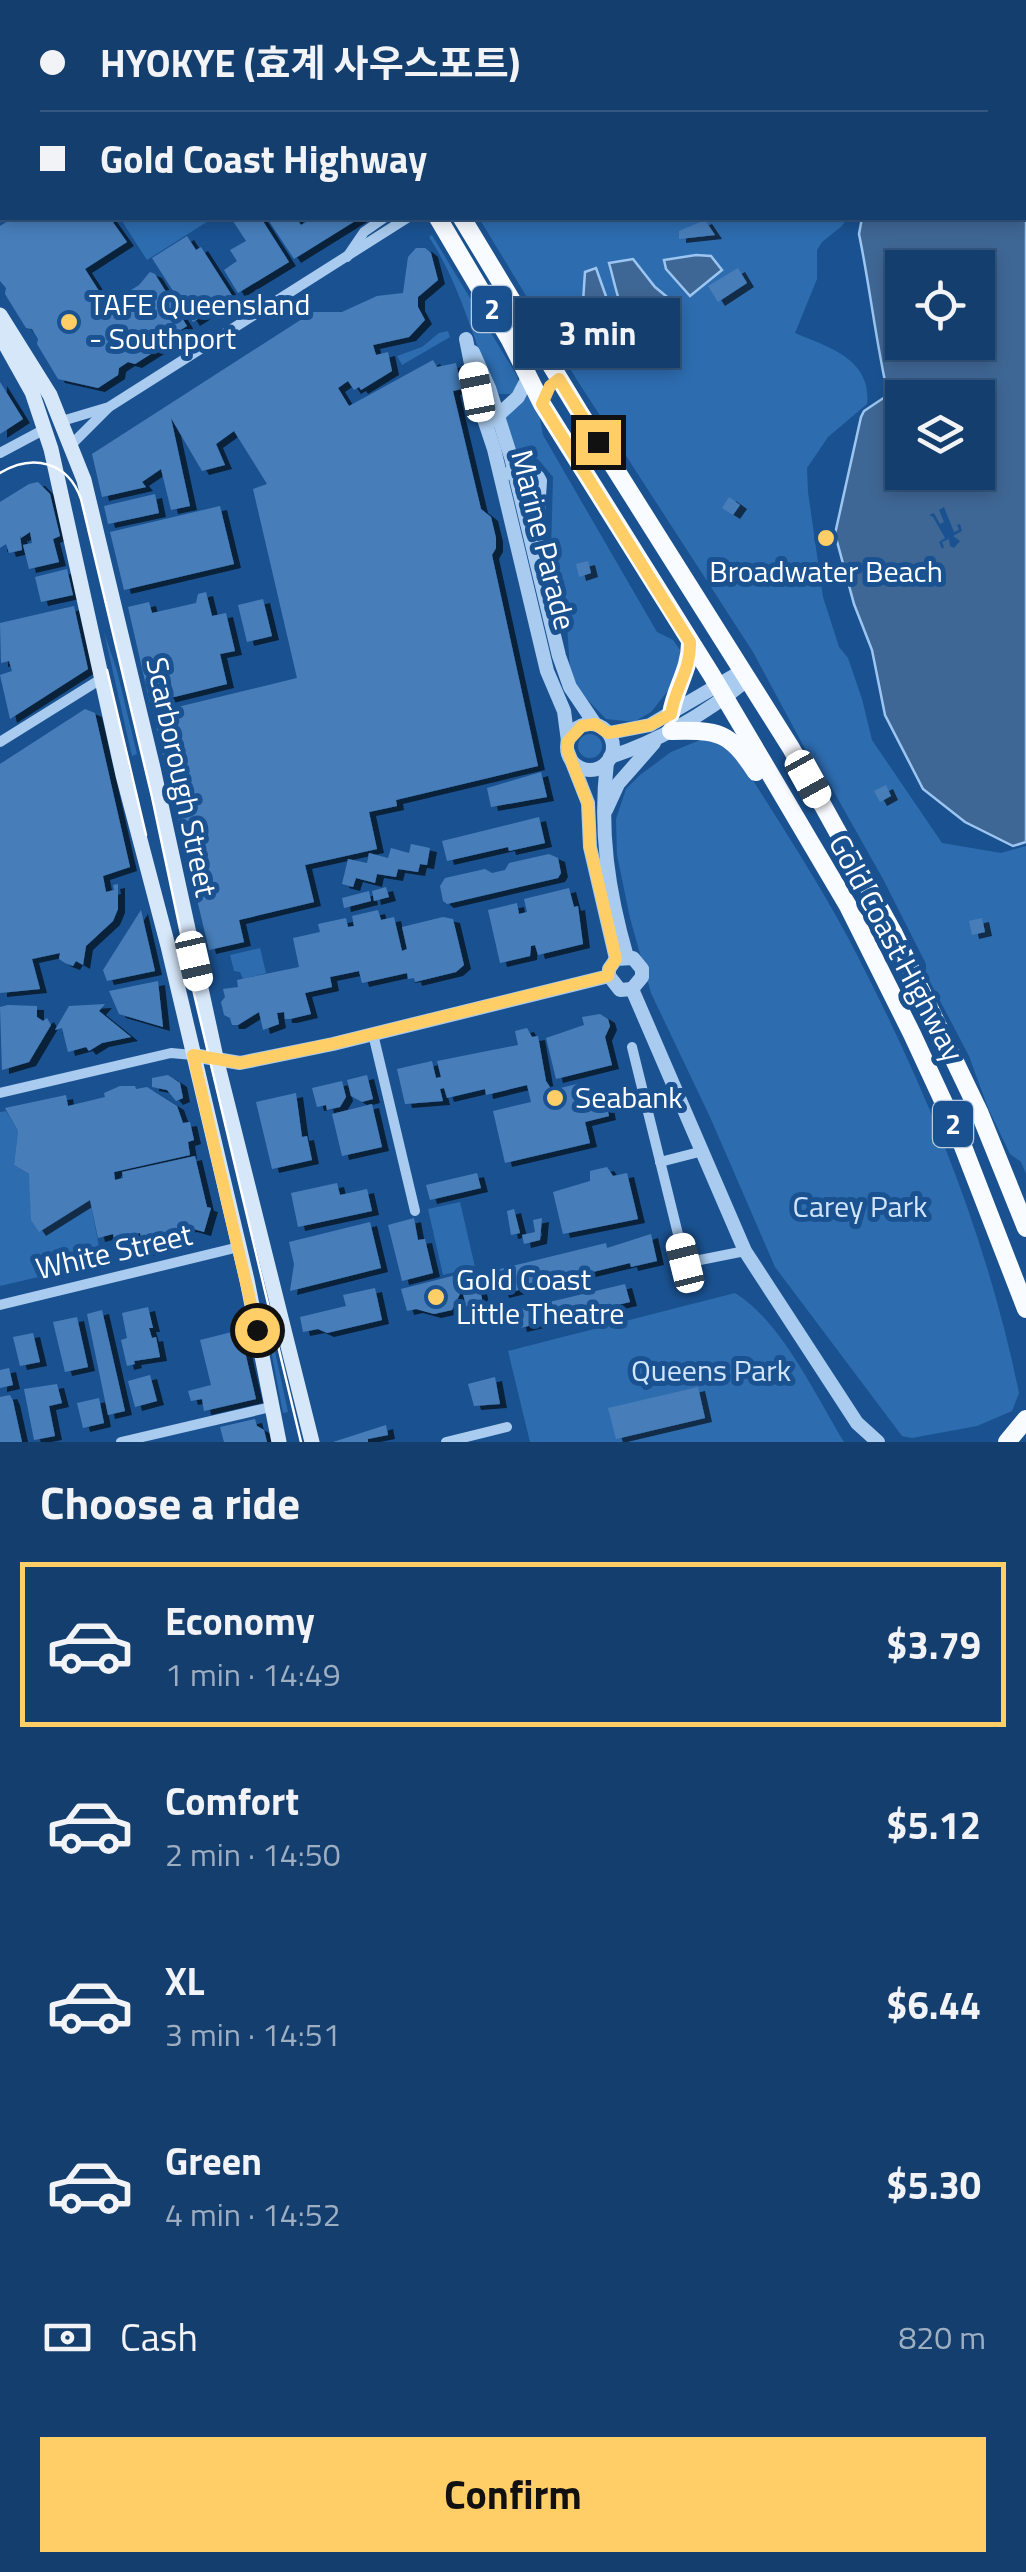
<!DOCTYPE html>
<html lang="en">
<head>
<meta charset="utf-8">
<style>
	body { margin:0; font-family:"Titillium Web","Noto Sans KR",sans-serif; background:#1d4572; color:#f1f3f6; height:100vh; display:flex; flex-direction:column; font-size:38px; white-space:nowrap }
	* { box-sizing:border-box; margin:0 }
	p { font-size:32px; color:#9daec2 }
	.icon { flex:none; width:55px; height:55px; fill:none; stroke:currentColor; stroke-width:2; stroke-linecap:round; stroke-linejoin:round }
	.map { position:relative; height:1442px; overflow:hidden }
	.details { display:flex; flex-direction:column; background:#143e6d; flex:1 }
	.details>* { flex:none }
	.guide { position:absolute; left:0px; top:0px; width:1028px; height:220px; box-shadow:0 5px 15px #0003,0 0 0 2px #335780; display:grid; align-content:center; height:220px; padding:0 40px; background:#143e6d }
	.fabs { position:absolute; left:885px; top:250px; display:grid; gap:20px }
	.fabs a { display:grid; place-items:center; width:110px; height:110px; border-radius:0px; background:#143e6d; box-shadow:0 5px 15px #0003,0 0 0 2px #335780; font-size:50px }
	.end { position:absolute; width:45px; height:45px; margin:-22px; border:12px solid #ffce67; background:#111; box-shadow:0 0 0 5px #111 }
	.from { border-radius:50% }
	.bubble { position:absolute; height:70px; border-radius:0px; background:#143e6d; box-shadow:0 5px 15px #0003,0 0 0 2px #335780; font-size:32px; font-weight:700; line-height:70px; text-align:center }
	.car { position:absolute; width:30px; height:60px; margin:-30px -15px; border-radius:12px; box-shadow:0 0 8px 2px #0007; background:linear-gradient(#fff 24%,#345 0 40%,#fff 0 76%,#345 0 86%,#fff 0) }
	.guide b { display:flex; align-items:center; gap:35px; height:95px; font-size:38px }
	.guide b+b { border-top:2px solid #335780 }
	.guide i { width:25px; height:25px; background:#f1f3f6 }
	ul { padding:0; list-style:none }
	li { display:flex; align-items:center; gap:30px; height:165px; margin:0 20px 15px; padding:0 20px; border:5px solid transparent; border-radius:0px }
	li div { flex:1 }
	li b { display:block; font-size:38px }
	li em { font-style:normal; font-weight:700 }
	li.selected { border-color:#ffce67 }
	li>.icon { width:90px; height:90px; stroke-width:1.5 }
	h2 { padding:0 40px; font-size:45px; line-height:120px }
	.pay { display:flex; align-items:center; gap:25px; height:110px; padding:0 40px; font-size:38px }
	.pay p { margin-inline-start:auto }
	.cta { display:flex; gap:20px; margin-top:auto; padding:20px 40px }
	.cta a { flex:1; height:115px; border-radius:0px; background:#ffce67; color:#111; font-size:40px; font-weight:700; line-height:115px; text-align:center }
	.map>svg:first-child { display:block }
</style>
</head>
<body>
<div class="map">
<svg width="1026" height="1442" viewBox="0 0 1026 1442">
	<defs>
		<filter id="shadow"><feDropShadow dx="7" dy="4" stdDeviation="0" flood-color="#0009"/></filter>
	</defs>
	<rect width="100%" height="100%" fill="#1a5291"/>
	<g fill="#2d6caf">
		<polygon points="337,0 743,0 744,2 339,2"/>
		<polygon points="120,218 213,218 147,260"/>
		<path d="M479,218H847L842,226L822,242L817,250V279L795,333C828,347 872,359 867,404L828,437L807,468L808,492L823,597L839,647L848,658L862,699L872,740L942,843L1001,853L1026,846V1174L1021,1162L1010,1154L988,1108L969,1056L926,974V964L883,879L829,783L817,771L753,652L577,380Z"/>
		<path d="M432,235L517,376L519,383L511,394H499L494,390C473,339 460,284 429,237Z"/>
		<polygon points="448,331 450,337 402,365 397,356 422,347 439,333"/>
		<polygon points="529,394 538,408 543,435 657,632 673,640 682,653 675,682 651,712 634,722 606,719 580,692 570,669 567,626 551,552 553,477 538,459 517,455 503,416 519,406"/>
		<polygon points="104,632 117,671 137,754 132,756"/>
		<circle cx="590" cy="746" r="12"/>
		<path d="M705,738L727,746L738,756C779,823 824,889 859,959C930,1097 988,1241 1019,1393L1012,1411L977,1426L912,1438L902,1436L775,1267L710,1117L651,993L630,918L617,855L616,819L626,789L640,775L671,752Z"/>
		<polygon points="260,948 266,973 243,979 240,972 234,971 230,955"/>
		<polygon points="6,1111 18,1131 14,1165 29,1174 40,1231 90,1200 102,1262 0,1286 0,1112"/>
		<polygon points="460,1202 475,1267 443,1275 428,1209"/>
		<path d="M735,1293C781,1321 815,1394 844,1442H530L508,1351Z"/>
		<polygon points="264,1313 267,1313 268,1319 288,1412 283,1413"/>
	</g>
	<g fill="#3f6795" stroke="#9cc6f1" stroke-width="2.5" fill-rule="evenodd">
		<path d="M792,0H1026V842L1013,846L965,822L923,789L885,715L872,650L854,604L835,534L861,417L864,411L888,395C876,343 870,287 859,234L862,218H1025V2ZM902,268H978V342H902ZM902,398H978V472H902Z"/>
		<polygon points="696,255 711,256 722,270 690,296 666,269 664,260"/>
		<path d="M633,259L655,287L672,301L673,308L656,323L637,331C620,318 615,283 609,263Z"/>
		<polygon points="596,268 620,336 617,343 610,345 602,328 583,302 585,272"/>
	</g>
	<polygon fill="#1a5291" points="944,507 954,532 959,530 957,525 960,524 962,531 953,536 960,541 954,548 950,546 949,539 942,542 944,547 942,549 939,542 945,538 933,517 929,515 934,513 940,524 944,522 939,510"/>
	<g fill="#477eba" filter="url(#shadow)">
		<polygon points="13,218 110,218 127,242 85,269 108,305 139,285 150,272 155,274 187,326 171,336 173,340 135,364 128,362 119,368 118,375 98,388 58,379 37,344 38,339 32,329 26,328 5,294 6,288 0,281 0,226"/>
		<polygon points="231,218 261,218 289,262 238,293 224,270 237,261 230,250 246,241"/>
		<polygon points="267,218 296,218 301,225 313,218 360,218 294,259"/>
		<polygon points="705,220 715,235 679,239 679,231"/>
		<polygon points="187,236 196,250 201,247 233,297 193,322 152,258"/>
		<polygon points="416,248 425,248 431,253 438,280 418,297 418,307 425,320 409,337 373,345 376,355 388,352 392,371 361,390 359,387 354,390 348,381 338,388 349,406 433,360 437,367 456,363 462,389 453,391 481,509 491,517 496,538 496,548 492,555 538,766 396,800 397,806 369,812 377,849 305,865 314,902 239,920 244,942 209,950 153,713 297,678 253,489 267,484 234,431 216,444 225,465 202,471 171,418 190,506 171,510 161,469 142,482 146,487 102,497 92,454 313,312 342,312 377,296 403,293 408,257"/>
		<polygon points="738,268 747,283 718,302 708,286"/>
		<polygon points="0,382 23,419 0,434"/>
		<polygon points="38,482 50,494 60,536 53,539 59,562 29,569 23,545 32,543 30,532 21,538 20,535 22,550 9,553 6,544 0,548 0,502 29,484"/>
		<polygon points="155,494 159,513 108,524 104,506"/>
		<polygon points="729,497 740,505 733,515 722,508"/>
		<polygon points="220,506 234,564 124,590 110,532"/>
		<polygon points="588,561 591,573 579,577 576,564"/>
		<polygon points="67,569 73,595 41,602 35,577"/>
		<polygon points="206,592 212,616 226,613 235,651 220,654 227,684 150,703 128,607 149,602 152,613 196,603 198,594"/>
		<polygon points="263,599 272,636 247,642 238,605"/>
		<polygon points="74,606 88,669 10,719 0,675 12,671 9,661 1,663 0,623"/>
		<polygon points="85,709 95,713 130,867 103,876 106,892 114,890 113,885 118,884 118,909 113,921 86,946 83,965 76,961 73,966 65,963 59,959 60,953 32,959 40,989 0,993 0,764"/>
		<polygon points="541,772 547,797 491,807 487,788"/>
		<polygon points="886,785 891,796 880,802 874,791"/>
		<polygon points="539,817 545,843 509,851 508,847 447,861 442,841"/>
		<polygon points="411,844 430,848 427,865 420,864 418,872 398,869 396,877 377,874 375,883 356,878 353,887 342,884 348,859 367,863 369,853 388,858 391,848 409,853"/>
		<polygon points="549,854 558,858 561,873 558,878 447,904 443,901 440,886 445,878 485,869 492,873 505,870 509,863"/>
		<polygon points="386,887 389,897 374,901 372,891"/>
		<polygon points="569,888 574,907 578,906 583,944 538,955 535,945 531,946 530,956 500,963 488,910 517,903 519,914 527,912 524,899"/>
		<polygon points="369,891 371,901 344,908 342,898"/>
		<polygon points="141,910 155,971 107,981 103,970"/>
		<polygon points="378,910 381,920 394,917 402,951 407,949 402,927 443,917 453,919 464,965 456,972 415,982 414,978 408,979 407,973 362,983 359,971 330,977 332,987 305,993 311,1014 290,1019 285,1019 284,1012 277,1013 279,1024 263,1030 259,1012 238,1025 232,1025 230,1018 224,1015 221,1002 225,997 223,989 238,987 237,980 299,967 293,938 320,932 318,924 346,918 348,927 354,926 352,916"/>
		<polygon points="982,918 985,932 972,935 969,921"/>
		<polygon points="158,981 163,1027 119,1014 109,991"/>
		<polygon points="105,1004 99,1011 131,1037 102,1043 89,1051 86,1047 68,1052 62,1028 55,1030 69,1006"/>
		<polygon points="8,1005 37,1006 37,1017 43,1021 47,1018 51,1025 29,1062 2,1070 0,1007"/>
		<polygon points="600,1014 608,1019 610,1026 605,1037 612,1065 556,1079 546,1038 584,1025 582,1017"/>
		<polygon points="527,1028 532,1037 538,1036 546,1081 552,1090 577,1084 582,1108 606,1102 609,1116 585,1122 590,1143 505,1163 493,1111 531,1102 527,1085 486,1095 485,1089 447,1098 444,1088 440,1089 443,1101 405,1104 397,1069 432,1061 436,1078 441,1077 437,1061 518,1045 515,1031"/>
		<polygon points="168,1075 180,1083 183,1098 176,1101 167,1090 152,1087 152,1078"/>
		<polygon points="367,1075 373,1099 362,1102 351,1096 347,1080"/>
		<polygon points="342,1081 346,1097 340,1107 327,1110 326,1105 317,1107 312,1088"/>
		<polygon points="120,1086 135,1086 136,1089 147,1087 177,1106 183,1123 190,1122 194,1140 188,1142 190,1155 114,1172 115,1180 123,1178 122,1172 195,1156 207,1207 211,1208 204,1232 190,1228 174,1233 177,1245 145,1252 140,1233 114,1239 113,1234 98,1238 90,1200 39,1232 31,1220 29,1174 14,1165 18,1131 5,1108 66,1095 68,1106 105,1097 104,1093"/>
		<polygon points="296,1093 302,1137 307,1136 312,1160 272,1169 256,1102"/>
		<polygon points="372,1104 382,1147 342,1156 332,1114"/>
		<polygon points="607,1167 613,1176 627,1173 638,1219 563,1234 553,1192 590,1181 590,1171"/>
		<polygon points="477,1173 481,1188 430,1200 426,1185"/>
		<polygon points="337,1183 340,1195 367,1189 372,1211 298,1227 291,1193"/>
		<polygon points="514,1209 520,1233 511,1235 507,1211"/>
		<polygon points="414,1218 418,1240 425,1239 433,1273 402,1281 388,1225"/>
		<polygon points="542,1218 540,1240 524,1244 522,1235 535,1232 533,1220"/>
		<polygon points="370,1222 381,1268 290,1291 294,1264 289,1242"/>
		<polygon points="651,1234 657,1261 631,1267 630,1263 502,1294 496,1270 606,1243 607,1248"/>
		<polygon points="476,1273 483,1303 466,1306 459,1277"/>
		<polygon points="456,1275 461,1292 452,1310 434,1314 416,1309 407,1311 401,1289"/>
		<polygon points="625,1284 630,1302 520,1328 516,1310"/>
		<polygon points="375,1288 382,1320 327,1333 318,1329 303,1332 300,1317 346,1306 343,1295"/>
		<polygon points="148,1307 153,1328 149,1328 152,1338 156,1337 160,1357 134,1361 135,1364 127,1366 121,1340 127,1338 122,1313"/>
		<polygon points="102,1310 125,1411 108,1415 87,1314"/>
		<polygon points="77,1317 88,1367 65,1372 53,1322"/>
		<polygon points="240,1330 256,1399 204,1411 202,1399 191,1401 188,1391 211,1385 200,1340"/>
		<polygon points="33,1333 40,1362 20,1366 13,1337"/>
		<polygon points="9,1368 13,1385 0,1388 0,1370"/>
		<polygon points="150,1375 157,1401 135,1407 128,1381"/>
		<polygon points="495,1377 500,1404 474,1406 468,1384"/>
		<polygon points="57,1384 62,1403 49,1406 55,1436 34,1440 24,1389"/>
		<polygon points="698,1387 705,1418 616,1439 608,1408"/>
		<polygon points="10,1395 13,1401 22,1442 0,1442 0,1397"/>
		<polygon points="99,1398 104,1423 83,1428 77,1403"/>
		<polygon points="255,1419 257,1426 264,1430 267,1442 224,1442 220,1427"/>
		<polygon points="386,1425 388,1435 368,1439 368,1442 333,1442"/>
	</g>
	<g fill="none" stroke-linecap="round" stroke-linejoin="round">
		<g stroke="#a9cbef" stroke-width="10">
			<polyline points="347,257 364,232 384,218"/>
			<polyline points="62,421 109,407 407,218"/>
			<polyline points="71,445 108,408"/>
			<polyline points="0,453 45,429"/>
			<polyline points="0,742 101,679"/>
			<polyline points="373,1034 415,1211"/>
			<polyline points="632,1047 691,1287"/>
			<polyline points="0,1093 171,1053 193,1055"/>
			<polyline points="660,1162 703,1151"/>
			<polyline points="685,1263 745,1251"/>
			<polyline points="0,1305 239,1247"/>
			<polyline points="121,1442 271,1407"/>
			<polyline points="446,1442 507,1427"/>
		</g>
		<g stroke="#a9cbef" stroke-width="14">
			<polyline points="466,339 479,404 494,449 547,671 564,711 568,741"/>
			<polyline points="473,352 489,388 511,457 559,656 570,687 595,724"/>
			<polyline points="493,420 518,397 529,376"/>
			<path d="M510,473C519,464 535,469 540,481L536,542"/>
			<circle cx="590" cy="747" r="23"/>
			<polyline points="609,733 650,725 742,671"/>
			<polyline points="568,752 588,803 590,847 616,959"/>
			<path d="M610,757C662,740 705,714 747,680"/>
			<path d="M607,762C599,830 608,891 627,957"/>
			<polyline points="606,810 618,784 654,743"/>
			<polyline points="609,976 609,969 616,959 633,958 642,969 642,977 632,989"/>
			<polyline points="609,976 620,990 632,989"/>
			<polyline points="632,989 745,1251 857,1423 878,1442"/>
			<polyline points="193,1055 240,1063 333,1044 609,976"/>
		</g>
		<g stroke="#d7e7fa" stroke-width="15">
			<polyline points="0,315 50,395 84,480 153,768 217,1062 312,1442"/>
			<polyline points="0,335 32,392 51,449 123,775 168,946 247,1280 279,1442"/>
		</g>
		<g stroke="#f8fbff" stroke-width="18">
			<polyline points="296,0 298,2"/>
			<polyline points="320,0 321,2"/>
			<polyline points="438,218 510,340 542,404 711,674 848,906 912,1034 957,1131 1026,1309"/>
			<polyline points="462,218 580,413 791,748 893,932 980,1114 1026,1228"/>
			<path d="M671,714C675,688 690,670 690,643"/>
			<path d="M671,731C719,730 729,731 756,772"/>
			<polyline points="1007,1442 1026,1419"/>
		</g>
		<g stroke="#fff" stroke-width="2.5">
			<path d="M0,473C33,453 68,462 81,499L152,797L191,981L301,1442"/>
			<polyline points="107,670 146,835"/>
		</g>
	</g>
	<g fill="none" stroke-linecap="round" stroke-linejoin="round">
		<path stroke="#ffce67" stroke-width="12" d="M257,1330L193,1055L240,1063L332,1044L608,976L609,969L616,959L590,847L588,804L568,752V741L582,726L595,724L608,733L650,725L671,714C675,688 691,670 690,642L542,404L550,386L559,379L598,442"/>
	</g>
	<g fill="#ffce67" stroke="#1a5291" stroke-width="4">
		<circle cx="69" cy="322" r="10"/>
		<circle cx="826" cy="538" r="10"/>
		<circle cx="555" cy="1098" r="10"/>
		<circle cx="436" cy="1297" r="10"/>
	</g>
	<g text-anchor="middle" stroke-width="10" stroke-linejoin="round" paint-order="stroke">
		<g fill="#1a5291" stroke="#bacbde" stroke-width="2.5">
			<rect x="472" y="286" width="40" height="46" rx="8"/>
			<rect x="933" y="1101" width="40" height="46" rx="8"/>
		</g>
		<g font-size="28" font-weight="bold" fill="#fff">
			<text x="492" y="319">2</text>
			<text x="953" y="1134">2</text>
		</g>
		<g font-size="30" fill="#fff" stroke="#1a5291" text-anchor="start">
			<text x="89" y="315">TAFE Queensland<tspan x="89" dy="34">- Southport</tspan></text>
			<text x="826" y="582" text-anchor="middle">Broadwater Beach</text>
			<text x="575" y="1108">Seabank</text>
			<text x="456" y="1290">Gold Coast<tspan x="456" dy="34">Little Theatre</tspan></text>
		</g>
		<g font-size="30" fill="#fff" stroke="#1a5291">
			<text transform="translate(543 540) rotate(76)" y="10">Marine Parade</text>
			<text transform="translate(181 777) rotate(78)" y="10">Scarborough Street</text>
			<text transform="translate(896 948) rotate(62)" y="10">Gold Coast Highway</text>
			<text transform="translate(114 1252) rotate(-13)" y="10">White Street</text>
		</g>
		<g font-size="30" fill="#d0e4fb" stroke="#1a5291">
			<text x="860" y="1217">Carey Park</text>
			<text x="711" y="1381">Queens Park</text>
		</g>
	</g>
</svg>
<div class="fabs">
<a><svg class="icon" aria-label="locate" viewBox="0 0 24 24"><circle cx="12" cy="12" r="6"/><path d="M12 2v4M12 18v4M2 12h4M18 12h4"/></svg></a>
<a><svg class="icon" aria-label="layers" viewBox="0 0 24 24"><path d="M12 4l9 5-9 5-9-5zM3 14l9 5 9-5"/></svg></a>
</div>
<i class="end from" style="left:257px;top:1330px"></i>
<i class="end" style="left:598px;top:442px"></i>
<div class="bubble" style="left:515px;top:298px;width:165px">3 min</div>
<i class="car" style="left:477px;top:392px;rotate:349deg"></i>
<i class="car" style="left:808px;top:779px;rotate:151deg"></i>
<i class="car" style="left:194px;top:961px;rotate:167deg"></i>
<i class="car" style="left:685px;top:1263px;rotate:346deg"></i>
<div class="guide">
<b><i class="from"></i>HYOKYE (효계 사우스포트)</b>
<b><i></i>Gold Coast Highway</b>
</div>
</div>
<section class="details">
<h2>Choose a ride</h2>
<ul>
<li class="selected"><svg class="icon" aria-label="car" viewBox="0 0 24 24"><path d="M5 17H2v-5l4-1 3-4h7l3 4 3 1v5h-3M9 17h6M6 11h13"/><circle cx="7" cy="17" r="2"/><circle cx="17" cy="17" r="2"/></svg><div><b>Economy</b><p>1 min · 14:49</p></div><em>$3.79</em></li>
<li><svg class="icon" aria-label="car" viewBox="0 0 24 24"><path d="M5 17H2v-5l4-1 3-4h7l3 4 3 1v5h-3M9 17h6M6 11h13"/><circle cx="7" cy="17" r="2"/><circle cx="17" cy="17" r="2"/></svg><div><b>Comfort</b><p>2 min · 14:50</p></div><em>$5.12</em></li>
<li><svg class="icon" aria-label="car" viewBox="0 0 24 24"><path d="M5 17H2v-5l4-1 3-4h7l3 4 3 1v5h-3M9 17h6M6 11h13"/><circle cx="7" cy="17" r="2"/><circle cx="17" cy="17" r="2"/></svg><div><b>XL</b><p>3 min · 14:51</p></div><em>$6.44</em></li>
<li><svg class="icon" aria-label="car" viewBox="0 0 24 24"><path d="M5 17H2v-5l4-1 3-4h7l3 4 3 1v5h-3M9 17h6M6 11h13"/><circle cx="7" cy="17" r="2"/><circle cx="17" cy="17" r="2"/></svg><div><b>Green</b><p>4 min · 14:52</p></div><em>$5.30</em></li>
</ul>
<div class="pay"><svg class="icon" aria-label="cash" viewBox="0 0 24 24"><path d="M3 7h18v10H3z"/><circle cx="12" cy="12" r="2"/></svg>Cash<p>820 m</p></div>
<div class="cta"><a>Confirm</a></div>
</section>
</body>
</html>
